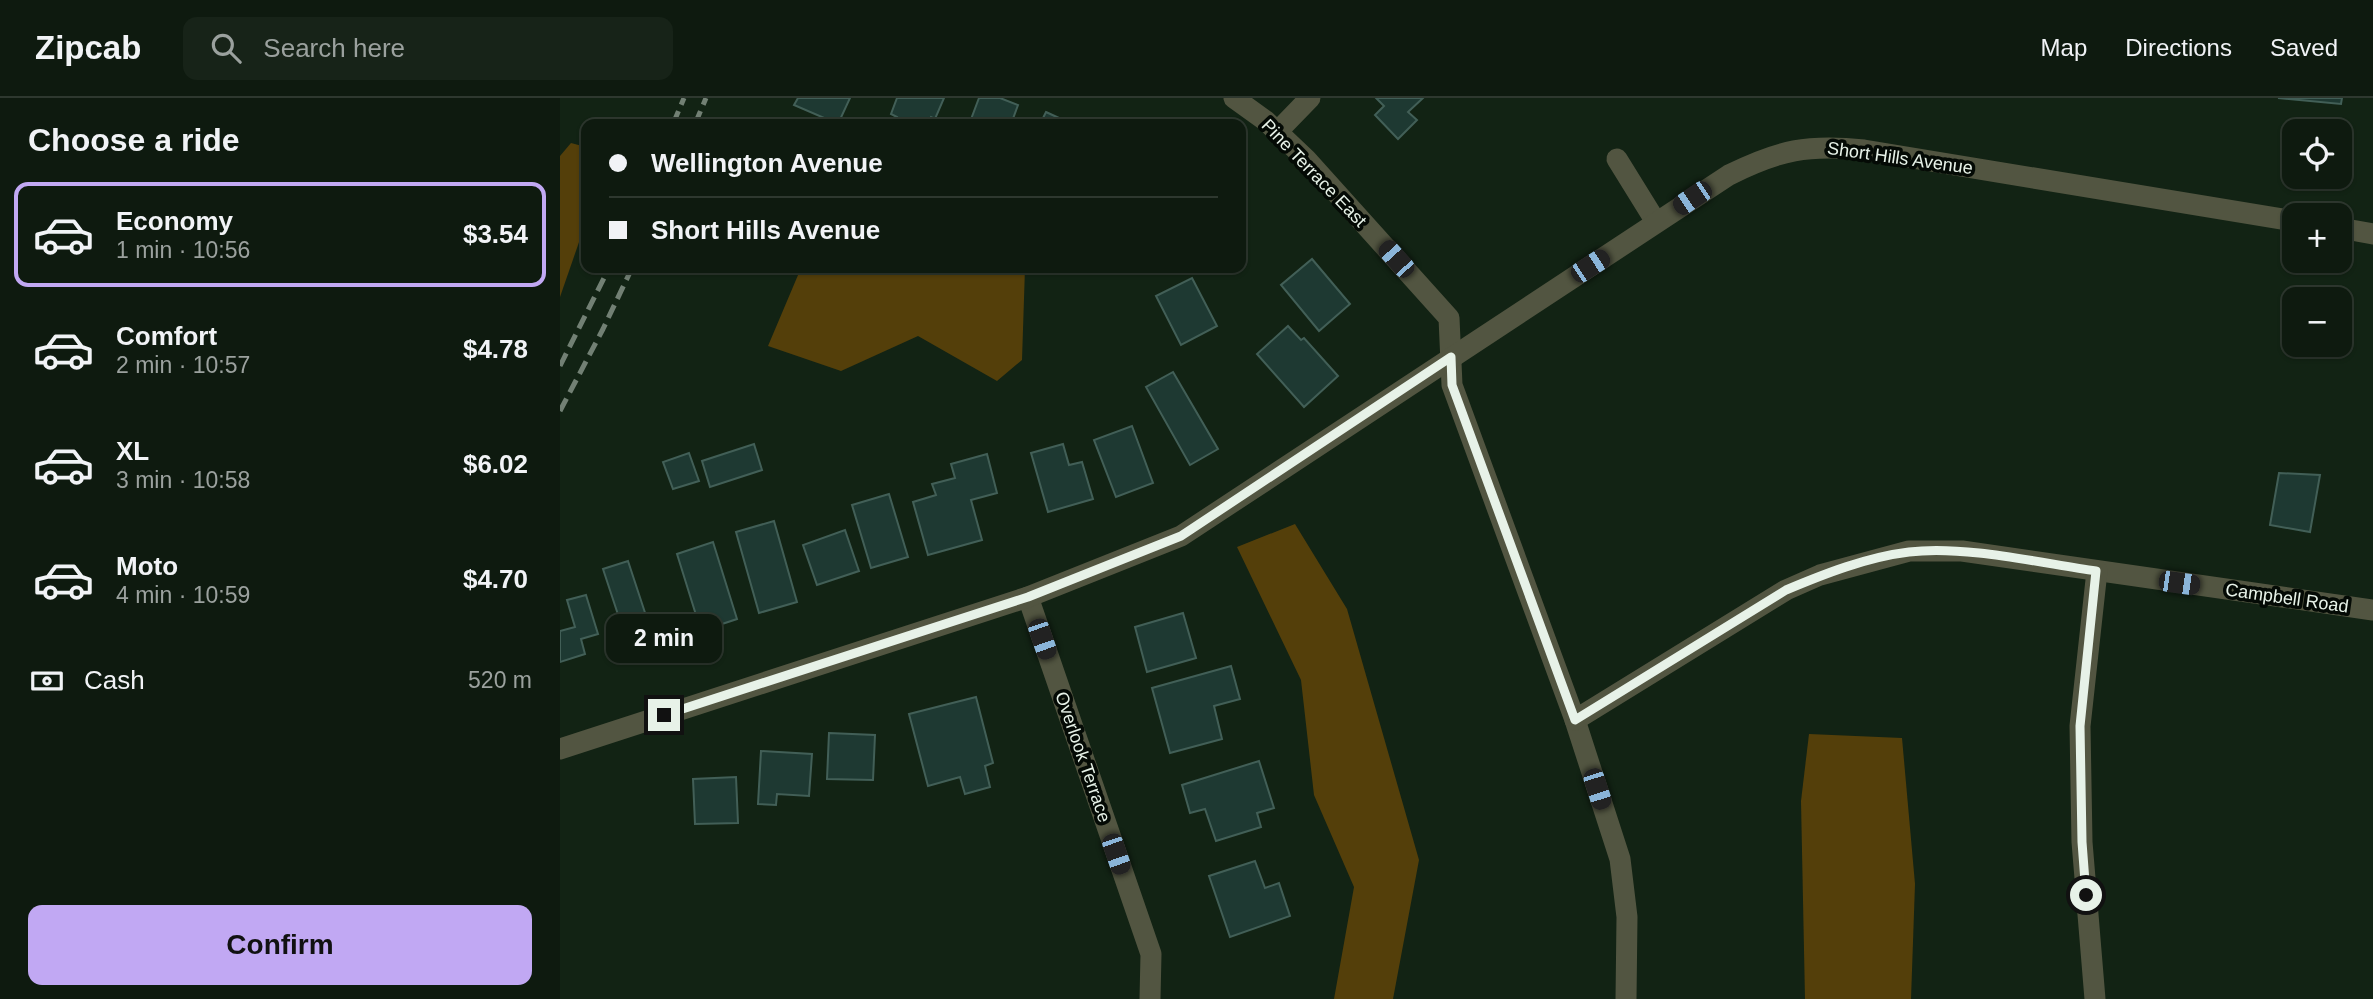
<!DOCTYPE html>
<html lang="en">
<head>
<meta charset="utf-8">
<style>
	body { margin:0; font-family:Arial,sans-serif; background:#172318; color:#f1f3f6; height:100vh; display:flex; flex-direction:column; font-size:26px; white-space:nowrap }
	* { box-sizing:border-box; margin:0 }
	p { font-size:23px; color:#9ba19e }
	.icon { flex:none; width:38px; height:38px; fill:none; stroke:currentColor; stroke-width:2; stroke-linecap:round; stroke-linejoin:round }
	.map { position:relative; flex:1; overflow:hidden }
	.details { display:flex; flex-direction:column; background:#0e1a0f; width:560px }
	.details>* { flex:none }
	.banner { position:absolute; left:21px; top:21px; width:665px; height:154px; border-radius:14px; box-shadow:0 2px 5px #0004,0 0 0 2px #2e382f; display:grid; align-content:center; height:154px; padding:0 28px; background:#0e1a0f }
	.buttons { position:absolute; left:1722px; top:21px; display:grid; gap:14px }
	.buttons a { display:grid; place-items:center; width:70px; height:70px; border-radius:14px; background:#0e1a0f; box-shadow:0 2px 5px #0004,0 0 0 2px #2e382f; font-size:35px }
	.end { position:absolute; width:32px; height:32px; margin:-16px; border:9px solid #e7f2e8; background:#111; box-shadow:0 0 0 4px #111 }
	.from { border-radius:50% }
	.bubble { position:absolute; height:49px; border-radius:14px; background:#0e1a0f; box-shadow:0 2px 5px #0004,0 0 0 2px #2e382f; font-size:23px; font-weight:700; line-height:49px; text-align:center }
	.car { position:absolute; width:21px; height:42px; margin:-21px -10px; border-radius:9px; box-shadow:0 0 5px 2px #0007; background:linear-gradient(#222 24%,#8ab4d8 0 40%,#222 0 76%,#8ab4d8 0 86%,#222 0) }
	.banner b { display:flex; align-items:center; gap:24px; height:66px; font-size:26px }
	.banner b+b { border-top:2px solid #2e382f }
	.banner i { width:18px; height:18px; background:#f1f3f6 }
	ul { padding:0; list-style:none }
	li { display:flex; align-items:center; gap:21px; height:105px; margin:0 14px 10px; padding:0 14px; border:4px solid transparent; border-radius:14px }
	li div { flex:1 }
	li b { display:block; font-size:26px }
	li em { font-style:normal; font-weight:700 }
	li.current { border-color:#c1a8f3 }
	li>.icon { width:63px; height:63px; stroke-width:1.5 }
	h2 { padding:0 28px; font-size:32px; line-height:84px }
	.pay { display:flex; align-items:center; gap:18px; height:77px; padding:0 28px; font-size:26px }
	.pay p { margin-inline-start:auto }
	.primary-button { display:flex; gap:14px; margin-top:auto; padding:14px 28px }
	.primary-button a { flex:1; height:80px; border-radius:14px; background:#c1a8f3; color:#111; font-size:28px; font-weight:700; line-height:80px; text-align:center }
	header { display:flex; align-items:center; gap:42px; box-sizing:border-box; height:98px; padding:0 35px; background:#0e1a0f; border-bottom:2px solid #2e382f }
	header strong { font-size:33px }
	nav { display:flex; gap:38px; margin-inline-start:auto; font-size:24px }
	.search { width:490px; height:63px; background:#172318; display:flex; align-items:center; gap:18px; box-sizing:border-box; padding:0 24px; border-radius:14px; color:#9ba19e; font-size:26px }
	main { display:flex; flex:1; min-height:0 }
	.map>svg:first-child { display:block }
</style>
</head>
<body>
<header>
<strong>Zipcab</strong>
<div class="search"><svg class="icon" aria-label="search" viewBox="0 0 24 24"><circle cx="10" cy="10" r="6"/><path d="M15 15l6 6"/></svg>Search here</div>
<nav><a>Map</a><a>Directions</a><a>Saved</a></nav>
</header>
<main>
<section class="details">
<h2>Choose a ride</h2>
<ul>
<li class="current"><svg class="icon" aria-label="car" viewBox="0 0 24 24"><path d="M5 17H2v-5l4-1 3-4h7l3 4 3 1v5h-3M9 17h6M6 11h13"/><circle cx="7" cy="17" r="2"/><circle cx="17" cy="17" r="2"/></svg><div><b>Economy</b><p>1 min · 10:56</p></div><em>$3.54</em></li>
<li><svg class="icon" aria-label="car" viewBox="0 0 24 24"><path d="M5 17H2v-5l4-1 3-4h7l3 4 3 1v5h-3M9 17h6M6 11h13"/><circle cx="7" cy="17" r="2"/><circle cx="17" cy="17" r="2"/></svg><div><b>Comfort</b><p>2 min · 10:57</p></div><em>$4.78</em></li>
<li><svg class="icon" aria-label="car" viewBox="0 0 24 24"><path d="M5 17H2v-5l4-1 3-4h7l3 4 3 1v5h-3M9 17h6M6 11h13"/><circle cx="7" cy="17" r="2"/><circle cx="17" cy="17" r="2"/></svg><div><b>XL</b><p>3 min · 10:58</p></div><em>$6.02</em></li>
<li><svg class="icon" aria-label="car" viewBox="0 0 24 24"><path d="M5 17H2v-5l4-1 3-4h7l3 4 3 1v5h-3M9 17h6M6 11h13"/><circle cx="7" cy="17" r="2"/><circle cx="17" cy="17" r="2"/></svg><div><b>Moto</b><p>4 min · 10:59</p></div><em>$4.70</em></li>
</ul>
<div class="pay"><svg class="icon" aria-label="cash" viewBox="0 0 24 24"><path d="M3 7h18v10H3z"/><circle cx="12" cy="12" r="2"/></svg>Cash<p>520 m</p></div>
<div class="primary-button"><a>Confirm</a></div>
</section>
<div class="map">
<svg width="1813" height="901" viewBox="0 0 1813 901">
	<rect width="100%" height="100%" fill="#122314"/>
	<g fill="#543f0a">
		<polygon points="11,45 26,49 26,124 0,199 0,58"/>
		<polygon points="241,170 465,170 462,262 437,283 358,238 281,273 208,248"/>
		<polygon points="735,426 787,511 859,762 833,901 774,901 794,789 754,697 741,582 677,449"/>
		<polygon points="1249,636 1342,640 1355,786 1351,901 1245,901 1241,703"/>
	</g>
	<g fill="#1e3932" stroke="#425f57" stroke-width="2">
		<polygon points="238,0 290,0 278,26 234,7"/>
		<polygon points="337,0 384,0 375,21 371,19 368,26 334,26 337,19 331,16"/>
		<polygon points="419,0 440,0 458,7 451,26 415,26 410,24"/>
		<polygon points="816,0 863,0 848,14 857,22 838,41 815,17 824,8"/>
		<polygon points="1718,0 1782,0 1781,6"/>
		<polygon points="486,14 512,26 480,26"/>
		<polygon points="752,161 790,206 759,233 721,187"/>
		<polygon points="632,180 657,228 621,247 596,198"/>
		<polygon points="728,228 741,242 744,240 778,278 744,309 697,256"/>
		<polygon points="613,274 658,351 630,367 586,289"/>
		<polygon points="572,328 593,385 556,399 534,342"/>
		<polygon points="194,346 202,372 150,389 142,363"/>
		<polygon points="503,346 509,367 522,364 533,401 488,414 471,355"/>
		<polygon points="129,355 139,383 113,391 103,364"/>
		<polygon points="427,356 437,395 411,402 422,442 368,457 353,404 376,397 372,386 395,380 391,366"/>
		<polygon points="1719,375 1760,377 1750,434 1710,427"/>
		<polygon points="329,396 348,459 311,470 292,407"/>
		<polygon points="214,423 237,504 199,515 176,434"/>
		<polygon points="285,432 299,473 257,487 243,447"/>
		<polygon points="153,444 177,521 141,533 117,456"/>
		<polygon points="68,463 94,542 69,550 43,471"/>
		<polygon points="26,497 38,536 21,541 25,556 0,564 0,533 15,529 7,502"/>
		<polygon points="623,515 636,560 587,574 575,529"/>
		<polygon points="671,568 680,601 654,608 662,641 610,655 592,590"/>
		<polygon points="416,599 433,665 425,668 430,689 405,696 400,679 368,688 349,616"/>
		<polygon points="269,635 315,637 313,682 267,681"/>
		<polygon points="201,653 252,656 249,698 217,696 216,707 198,706"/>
		<polygon points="699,663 714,710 697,715 701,729 656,743 645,711 630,715 622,687"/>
		<polygon points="176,679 178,725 135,726 133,681"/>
		<polygon points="695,763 705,790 719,785 730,818 670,839 649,778"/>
	</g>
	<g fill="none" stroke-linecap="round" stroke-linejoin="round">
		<g stroke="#525541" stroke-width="21">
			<polyline points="674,0 706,23 746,61 889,220 892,287 1015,622 1060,761 1067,819 1066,901"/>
			<polyline points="717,34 750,0"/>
			<polyline points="1057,61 1096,124"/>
			<polyline points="1780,130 1813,136"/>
			<polyline points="468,499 591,856 590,901"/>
			<polyline points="1015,622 1226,492 1260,477 1349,453 1402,453 1813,512"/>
			<path d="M0,651L468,499L621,438L1169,77C1219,52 1248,46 1304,52L1734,123"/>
			<polyline points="1535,901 1522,744 1520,628 1537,473"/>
		</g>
		<g stroke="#728074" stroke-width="5" stroke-dasharray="14 7" stroke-linecap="butt">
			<polyline points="113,26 124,0"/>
			<polyline points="135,26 146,0"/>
			<polyline points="0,268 49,170"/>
			<polyline points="0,313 43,231 72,170"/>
		</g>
	</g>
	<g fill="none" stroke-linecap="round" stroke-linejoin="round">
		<path stroke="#e7f2e8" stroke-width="9" d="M104,617L468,499L621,438L891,259L892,287L1015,622L1226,492C1264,476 1307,459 1349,454C1404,447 1480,465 1536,473L1520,628L1522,744L1526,797"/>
	</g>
	<g text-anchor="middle" stroke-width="7" stroke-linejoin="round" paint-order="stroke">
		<g font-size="18" fill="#e7f2e8" stroke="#040a05">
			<text transform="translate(1340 60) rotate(8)" y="6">Short Hills Avenue</text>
			<text transform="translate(754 75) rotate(46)" y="6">Pine Terrace East</text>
			<text transform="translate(1727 500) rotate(8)" y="6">Campbell Road</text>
			<text transform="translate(523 659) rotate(71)" y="6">Overlook Terrace</text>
		</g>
	</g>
</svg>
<div class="buttons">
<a><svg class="icon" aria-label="locate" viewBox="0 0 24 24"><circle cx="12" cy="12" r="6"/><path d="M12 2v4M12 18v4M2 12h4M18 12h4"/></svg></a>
<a>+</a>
<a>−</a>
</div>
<i class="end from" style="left:1526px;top:797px"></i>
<i class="end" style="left:104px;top:617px"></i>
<div class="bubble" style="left:46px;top:516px;width:116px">2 min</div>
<i class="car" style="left:1132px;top:100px;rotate:236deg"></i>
<i class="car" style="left:836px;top:161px;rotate:318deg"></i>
<i class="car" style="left:1030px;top:168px;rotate:57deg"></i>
<i class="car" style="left:1619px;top:485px;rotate:98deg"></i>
<i class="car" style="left:482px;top:541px;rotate:161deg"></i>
<i class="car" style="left:1037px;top:691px;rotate:162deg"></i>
<i class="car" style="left:556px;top:756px;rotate:161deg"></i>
<div class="banner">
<b><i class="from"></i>Wellington Avenue</b>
<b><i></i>Short Hills Avenue</b>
</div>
</div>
</main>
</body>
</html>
